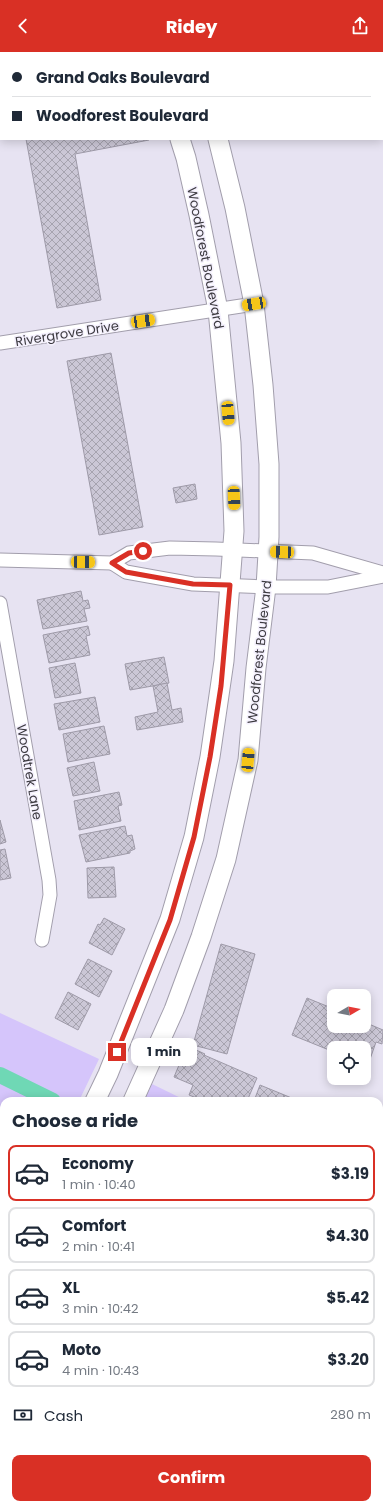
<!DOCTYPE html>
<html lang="en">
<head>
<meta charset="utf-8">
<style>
	body { margin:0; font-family:Poppins,sans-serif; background:#f2f2f3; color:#1f2937; height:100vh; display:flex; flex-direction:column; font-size:15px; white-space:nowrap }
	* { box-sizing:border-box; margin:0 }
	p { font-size:13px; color:#747a83 }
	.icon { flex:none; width:22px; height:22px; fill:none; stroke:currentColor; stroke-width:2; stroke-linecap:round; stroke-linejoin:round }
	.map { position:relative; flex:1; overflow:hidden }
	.side { position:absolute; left:0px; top:1045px; width:383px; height:412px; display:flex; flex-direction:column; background:#fff; border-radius:12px 12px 0 0; box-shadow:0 2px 10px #0003 }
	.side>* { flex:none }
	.banner { position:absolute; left:0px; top:0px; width:383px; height:88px; box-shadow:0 2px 10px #0003; display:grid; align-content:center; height:88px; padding:0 12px; background:#fff }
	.needle { width:26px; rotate:80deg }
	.fabs { position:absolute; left:327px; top:937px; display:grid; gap:8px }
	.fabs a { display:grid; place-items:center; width:44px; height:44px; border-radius:8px; background:#fff; box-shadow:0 2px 10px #0003; font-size:20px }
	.end { position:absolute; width:18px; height:18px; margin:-9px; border:5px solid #d93025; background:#fff; box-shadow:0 0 0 2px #fff }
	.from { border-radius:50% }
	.bubble { position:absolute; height:28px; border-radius:8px; background:#fff; box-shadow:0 2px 10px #0003; font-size:13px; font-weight:700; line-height:28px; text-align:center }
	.car { position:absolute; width:12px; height:24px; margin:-12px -6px; border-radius:5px; box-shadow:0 0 3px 1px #0007; background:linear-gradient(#f5c518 24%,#345 0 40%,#f5c518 0 76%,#345 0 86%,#f5c518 0) }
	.banner b { display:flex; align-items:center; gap:14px; height:38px; font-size:15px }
	.banner b+b { border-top:1px solid #e0e1e3 }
	.banner i { width:10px; height:10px; background:#1f2937 }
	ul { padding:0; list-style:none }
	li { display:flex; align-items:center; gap:12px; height:56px; margin:0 8px 6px; padding:0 4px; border:2px solid #e0e1e3; border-radius:8px }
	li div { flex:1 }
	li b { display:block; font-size:15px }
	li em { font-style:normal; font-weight:700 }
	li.selected { border-color:#d93025 }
	li>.icon { width:36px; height:36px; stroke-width:1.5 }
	h2 { padding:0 12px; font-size:18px; line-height:48px }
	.pay { display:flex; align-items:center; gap:10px; height:44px; padding:0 12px; font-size:15px }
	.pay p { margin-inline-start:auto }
	.action { display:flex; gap:8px; margin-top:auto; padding:8px 12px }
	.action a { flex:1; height:46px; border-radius:8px; background:#d93025; color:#fff; font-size:16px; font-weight:700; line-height:46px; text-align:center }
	header { display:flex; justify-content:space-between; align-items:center; height:52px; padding:0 12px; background:#d93025; color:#fff; font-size:18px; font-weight:700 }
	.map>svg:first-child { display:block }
</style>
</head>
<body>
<header><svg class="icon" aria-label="back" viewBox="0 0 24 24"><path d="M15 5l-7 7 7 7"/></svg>Ridey<svg class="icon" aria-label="share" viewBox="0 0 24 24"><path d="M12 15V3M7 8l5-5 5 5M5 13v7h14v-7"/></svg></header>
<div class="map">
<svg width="383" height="1457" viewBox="0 0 383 1457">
	<defs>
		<pattern id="building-cross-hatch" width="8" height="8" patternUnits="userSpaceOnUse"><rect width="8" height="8" fill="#cbc7d6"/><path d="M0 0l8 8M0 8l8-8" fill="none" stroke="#a6a3af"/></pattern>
	</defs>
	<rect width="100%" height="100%" fill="#e7e3f2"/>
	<g fill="#d5c5fb">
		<polygon points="0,961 99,1007 79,1049 4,1049 4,1062 0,1060"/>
		<polygon points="152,1032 187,1049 144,1049"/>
		<polygon points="379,1141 383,1143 383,1241 379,1239"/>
	</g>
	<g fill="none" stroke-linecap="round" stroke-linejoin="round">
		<g stroke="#6fd8b5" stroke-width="16">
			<polyline points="0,1023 53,1049"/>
			<polyline points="379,1205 383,1207"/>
		</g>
	</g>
	<g fill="url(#building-cross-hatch)" stroke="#9e9aa8">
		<polygon points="26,87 148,87 149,88 75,102 101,248 57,256"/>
		<polygon points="111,301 143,475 99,483 67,309"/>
		<polygon points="195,432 197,447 176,451 173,436"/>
		<polygon points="81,539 83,549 88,548 90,556 84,557 87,569 43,577 37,548"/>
		<polygon points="88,574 90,583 86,584 90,603 49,611 43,583"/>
		<polygon points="164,605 169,631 130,638 125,612"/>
		<polygon points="75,611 81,641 55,646 49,616"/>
		<polygon points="167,631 172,658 181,656 183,670 137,678 135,665 158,660 153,634"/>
		<polygon points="95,645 100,670 59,678 54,652"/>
		<polygon points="104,674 110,702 68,710 63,682"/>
		<polygon points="94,710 100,739 73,744 67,716"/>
		<polygon points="119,740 122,753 118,754 121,769 79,778 74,749"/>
		<polygon points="0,768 6,790 0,792"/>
		<polygon points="125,774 127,784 132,783 135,797 130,799 130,801 86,810 79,783"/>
		<polygon points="5,797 11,826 0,828 0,798"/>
		<polygon points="114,815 116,845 88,846 87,816"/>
		<polygon points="104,866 125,877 112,903 89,891 98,872 100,873"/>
		<polygon points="221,892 255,902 227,1002 193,993"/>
		<polygon points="88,907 112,919 99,945 75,932"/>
		<polygon points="68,940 91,952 78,978 55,966"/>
		<polygon points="307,946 334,957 334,974 364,974 364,970 383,978 382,992 376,990 368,1013 364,1011 364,996 334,996 334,1000 292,983"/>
		<polygon points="187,994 205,1002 204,1003 257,1026 247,1049 204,1049 189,1043 193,1033 174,1025"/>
		<polygon points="260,1033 299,1049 254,1049"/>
		<polygon points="379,1082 383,1084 383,1090 379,1102 383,1103 383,1123 379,1122"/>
	</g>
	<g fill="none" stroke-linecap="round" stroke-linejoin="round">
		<g stroke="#a29eac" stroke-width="15">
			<g id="minor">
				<polyline points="0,291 254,252"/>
				<polyline points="0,508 112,511 129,501 170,496 216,497 313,501 383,521"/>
				<polyline points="112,511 126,520 193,532 266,535 328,535 383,524"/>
				<polyline points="0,551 49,828 50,843 42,888"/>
			</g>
		</g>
		<g stroke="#a29eac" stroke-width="21">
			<g id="secondary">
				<polyline points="150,0 151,1"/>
				<polyline points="191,0 191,1"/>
				<polyline points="95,1049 108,1022 170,867 194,785 210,705 224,609 234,479 231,391 218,258 199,163 186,106 180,87"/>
				<polyline points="133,1049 174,958 201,885 226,807 248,708 256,616 266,535 269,485 269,412 263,333 254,252 235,156 218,87"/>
				<polyline points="0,1299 4,1283"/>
				<polyline points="0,1380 4,1381"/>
				<polyline points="2,1457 4,1439"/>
			</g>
		</g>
		<use href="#minor" stroke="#fff" stroke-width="13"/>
		<use href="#secondary" stroke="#fff" stroke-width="19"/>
	</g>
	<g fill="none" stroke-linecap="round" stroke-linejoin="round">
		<polyline stroke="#d93025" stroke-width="5" points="117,1000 170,868 194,785 210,705 221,634 230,533 193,532 126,520 112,511 129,501 143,499"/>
	</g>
	<g text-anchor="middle" stroke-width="3" stroke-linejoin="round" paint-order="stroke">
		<g font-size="13" fill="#3c3a40" stroke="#f4f0fd">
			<text transform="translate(206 206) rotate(79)" y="5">Woodforest Boulevard</text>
			<text transform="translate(67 281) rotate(-9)" y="5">Rivergrove Drive</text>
			<text transform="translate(259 600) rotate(-84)" y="5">Woodforest Boulevard</text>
			<text transform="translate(30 720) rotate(80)" y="5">Woodtrek Lane</text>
		</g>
	</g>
</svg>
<div class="fabs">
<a><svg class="needle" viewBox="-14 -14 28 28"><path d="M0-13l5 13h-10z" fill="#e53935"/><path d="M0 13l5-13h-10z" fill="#747a83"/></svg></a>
<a><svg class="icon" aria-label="locate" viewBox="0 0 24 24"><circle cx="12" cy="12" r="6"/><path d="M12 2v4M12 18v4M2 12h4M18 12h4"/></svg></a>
</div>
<i class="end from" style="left:143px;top:499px"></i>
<i class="end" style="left:117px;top:1000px"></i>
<div class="bubble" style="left:131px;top:986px;width:66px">1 min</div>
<i class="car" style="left:254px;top:252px;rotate:260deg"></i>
<i class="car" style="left:143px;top:269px;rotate:82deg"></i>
<i class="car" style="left:228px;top:361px;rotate:175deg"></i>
<i class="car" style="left:234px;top:446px;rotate:178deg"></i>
<i class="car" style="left:282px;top:500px;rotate:272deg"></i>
<i class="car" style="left:83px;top:510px;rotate:91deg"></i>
<i class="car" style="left:248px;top:708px;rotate:5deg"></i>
<div class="banner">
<b><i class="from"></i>Grand Oaks Boulevard</b>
<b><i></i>Woodforest Boulevard</b>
</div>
<section class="side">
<h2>Choose a ride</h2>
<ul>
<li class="selected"><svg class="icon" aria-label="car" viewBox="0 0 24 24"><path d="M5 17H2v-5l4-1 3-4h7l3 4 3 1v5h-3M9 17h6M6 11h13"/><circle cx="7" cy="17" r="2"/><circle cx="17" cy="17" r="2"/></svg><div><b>Economy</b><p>1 min · 10:40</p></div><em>$3.19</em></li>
<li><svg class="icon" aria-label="car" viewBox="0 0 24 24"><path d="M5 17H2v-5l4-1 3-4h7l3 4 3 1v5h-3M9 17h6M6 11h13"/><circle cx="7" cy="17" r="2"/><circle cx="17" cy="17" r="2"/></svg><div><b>Comfort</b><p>2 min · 10:41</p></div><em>$4.30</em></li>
<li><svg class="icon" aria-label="car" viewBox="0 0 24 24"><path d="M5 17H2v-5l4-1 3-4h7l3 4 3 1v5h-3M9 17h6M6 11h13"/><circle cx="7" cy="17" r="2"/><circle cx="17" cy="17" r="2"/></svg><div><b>XL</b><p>3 min · 10:42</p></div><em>$5.42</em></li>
<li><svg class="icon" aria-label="car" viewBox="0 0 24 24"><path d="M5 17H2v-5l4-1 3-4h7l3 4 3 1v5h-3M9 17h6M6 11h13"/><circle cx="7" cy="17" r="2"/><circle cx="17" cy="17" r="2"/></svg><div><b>Moto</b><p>4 min · 10:43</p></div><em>$3.20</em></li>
</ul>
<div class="pay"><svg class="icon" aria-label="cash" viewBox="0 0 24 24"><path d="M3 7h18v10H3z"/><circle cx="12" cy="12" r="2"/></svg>Cash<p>280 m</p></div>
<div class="action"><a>Confirm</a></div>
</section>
</div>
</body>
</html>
